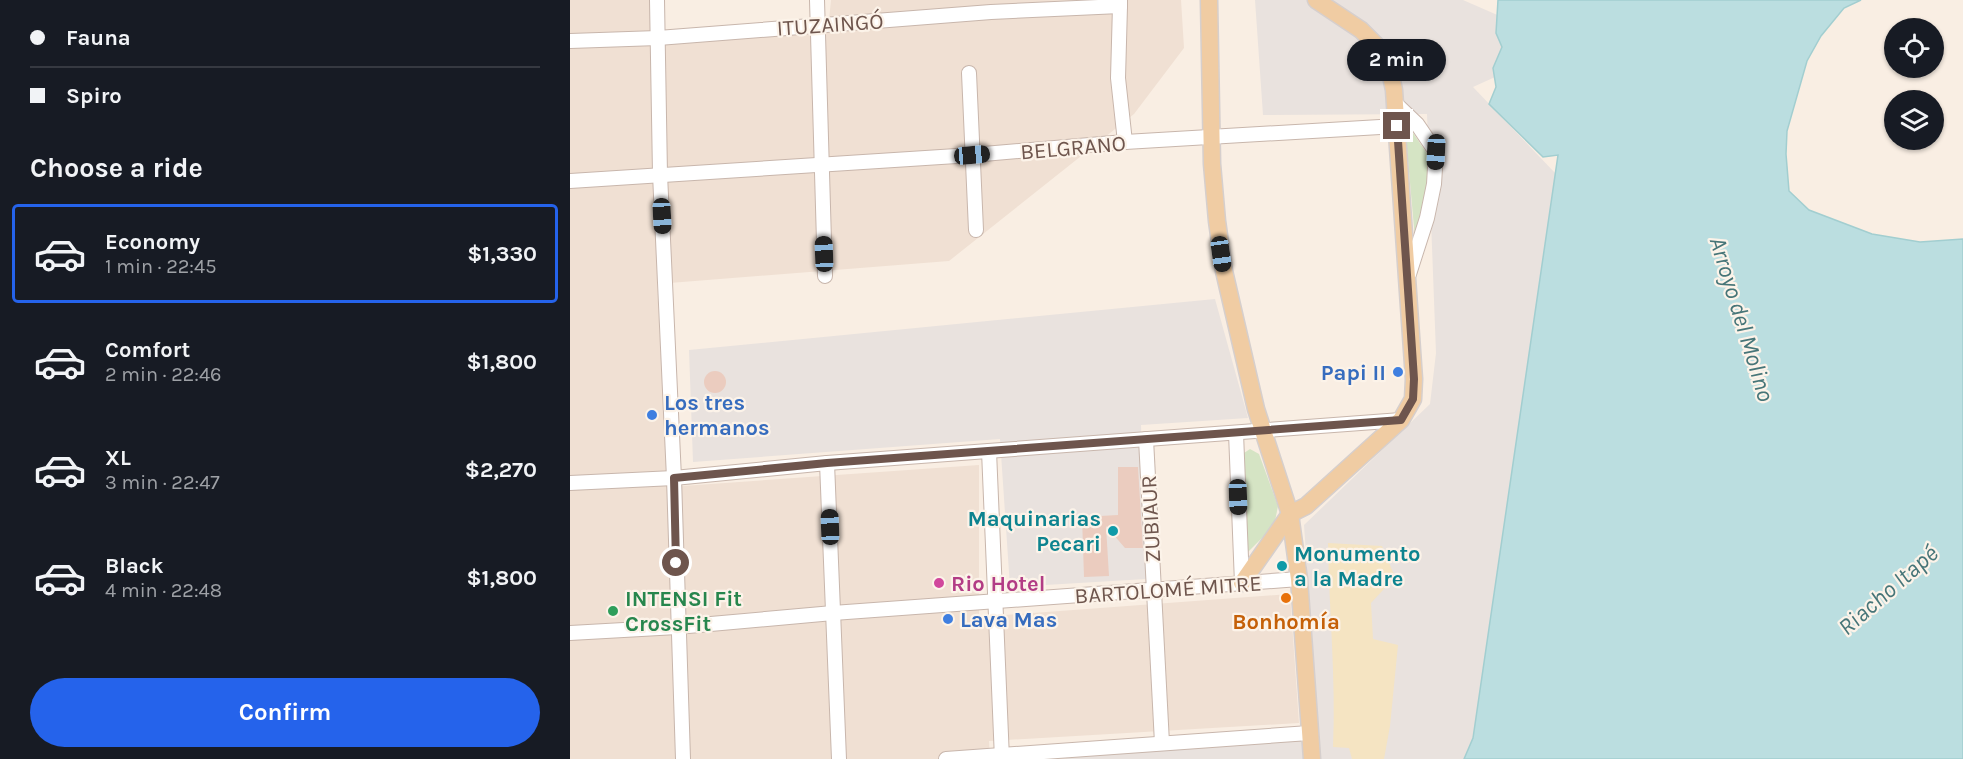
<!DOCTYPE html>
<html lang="en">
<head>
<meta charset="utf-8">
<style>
	body { margin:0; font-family:Karla,sans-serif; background:#20242c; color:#f1f3f6; height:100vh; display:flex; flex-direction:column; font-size:22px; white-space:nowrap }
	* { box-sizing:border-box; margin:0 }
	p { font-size:20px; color:#9ea1a6 }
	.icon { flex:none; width:33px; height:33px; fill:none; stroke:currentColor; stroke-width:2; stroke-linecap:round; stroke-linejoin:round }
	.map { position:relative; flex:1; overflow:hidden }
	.panel { display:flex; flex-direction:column; background:#171b24; width:570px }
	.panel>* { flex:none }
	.banner { display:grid; align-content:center; height:132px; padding:0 30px; background:#171b24 }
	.controls { position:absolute; left:1314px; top:18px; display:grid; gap:12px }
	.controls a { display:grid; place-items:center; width:60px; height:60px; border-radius:50%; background:#171b24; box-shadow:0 2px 4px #0004; font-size:30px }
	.end { position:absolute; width:27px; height:27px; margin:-14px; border:8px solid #6e554d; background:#fff; box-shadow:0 0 0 3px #fff }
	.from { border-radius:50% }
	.bubble { position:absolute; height:42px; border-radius:21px; background:#171b24; box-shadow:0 2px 4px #0004; font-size:20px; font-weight:700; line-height:42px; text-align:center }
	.car { position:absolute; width:18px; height:36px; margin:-18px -9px; border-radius:8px; box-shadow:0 0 4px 2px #0007; background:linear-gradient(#222 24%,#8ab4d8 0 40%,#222 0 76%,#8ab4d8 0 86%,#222 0) }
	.banner b { display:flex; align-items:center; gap:21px; height:57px; font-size:22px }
	.banner b+b { border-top:2px solid #363941 }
	.banner i { width:15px; height:15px; background:#f1f3f6 }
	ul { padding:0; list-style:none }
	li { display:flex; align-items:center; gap:18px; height:99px; margin:0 12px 9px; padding:0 18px; border:3px solid transparent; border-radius:6px }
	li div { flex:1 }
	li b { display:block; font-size:22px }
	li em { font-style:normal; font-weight:700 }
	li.active { border-color:#2563eb }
	li>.icon { width:54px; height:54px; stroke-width:1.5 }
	h2 { padding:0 30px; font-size:27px; line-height:72px }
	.primary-button { display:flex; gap:12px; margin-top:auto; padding:12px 30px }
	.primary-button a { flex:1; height:69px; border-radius:36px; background:#2563eb; color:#fff; font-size:24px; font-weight:700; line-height:69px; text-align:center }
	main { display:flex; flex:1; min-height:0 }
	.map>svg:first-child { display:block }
</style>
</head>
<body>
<main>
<section class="panel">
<div class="banner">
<b><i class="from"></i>Fauna</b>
<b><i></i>Spiro</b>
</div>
<h2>Choose a ride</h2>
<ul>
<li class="active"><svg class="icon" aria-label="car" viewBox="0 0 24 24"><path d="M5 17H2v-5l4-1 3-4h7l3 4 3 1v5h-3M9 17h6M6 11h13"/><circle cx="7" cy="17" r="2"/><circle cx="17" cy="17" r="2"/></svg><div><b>Economy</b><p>1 min · 22:45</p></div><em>$1,330</em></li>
<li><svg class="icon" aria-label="car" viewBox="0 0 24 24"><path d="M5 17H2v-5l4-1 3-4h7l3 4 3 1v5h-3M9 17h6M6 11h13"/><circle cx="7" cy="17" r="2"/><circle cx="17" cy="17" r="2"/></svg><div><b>Comfort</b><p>2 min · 22:46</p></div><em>$1,800</em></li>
<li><svg class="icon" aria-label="car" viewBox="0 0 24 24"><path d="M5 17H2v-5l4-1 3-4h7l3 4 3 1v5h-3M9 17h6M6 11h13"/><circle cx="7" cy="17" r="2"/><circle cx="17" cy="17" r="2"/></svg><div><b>XL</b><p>3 min · 22:47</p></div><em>$2,270</em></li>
<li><svg class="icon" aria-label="car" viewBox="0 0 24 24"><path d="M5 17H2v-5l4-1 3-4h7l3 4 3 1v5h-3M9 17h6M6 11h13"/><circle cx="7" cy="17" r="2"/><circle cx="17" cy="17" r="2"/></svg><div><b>Black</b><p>4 min · 22:48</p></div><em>$1,800</em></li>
</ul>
<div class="primary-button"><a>Confirm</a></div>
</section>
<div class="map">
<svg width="1393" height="759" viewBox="0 0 1393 759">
	<rect width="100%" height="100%" fill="#f9eee3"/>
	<polygon fill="#f0e0d3" points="0,0 83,0 85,43 258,30 261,0 611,0 614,48 564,114 379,261 87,284 98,487 409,465 409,617 720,594 729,723 419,741 420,759 0,759"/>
	<g fill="#e9e2de">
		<polygon points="685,0 893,0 971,34 969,57 903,87 986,174 903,738 894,759 486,759 749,738 734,525 860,404 866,353 857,114 693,115"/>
		<polygon points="645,299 678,418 571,425 576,579 440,587 430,439 123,462 119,350"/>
	</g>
	<g fill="#d5e4c4">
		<polygon points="841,130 858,155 860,192 845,239 836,137"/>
		<polygon points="680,449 689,454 708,506 704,526 676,554 671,455"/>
	</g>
	<path fill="#f5e4c2" d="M758,543L812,546L825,577L801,603L803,639L828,645L820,726L814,759H782L779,748L763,747C766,679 759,611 758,543Z"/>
	<polygon fill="#bbdee0" stroke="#a2ced0" stroke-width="1.5" points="928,0 1291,0 1274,8 1251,36 1237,61 1217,131 1216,154 1219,191 1239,210 1302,234 1350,242 1393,239 1393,759 894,759 903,738 988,155 973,157 919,104 926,87 923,68 932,47 926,33"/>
	<g fill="#ebccbf">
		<circle cx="145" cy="382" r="11"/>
		<polygon points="548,467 568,467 573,548 555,548 536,526 539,576 514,577 512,517 548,515"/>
	</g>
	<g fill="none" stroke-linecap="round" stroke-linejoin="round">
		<g stroke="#c8b6ac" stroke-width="16">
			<g id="minor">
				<polyline points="87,0 90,174 104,478 113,759"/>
				<polyline points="247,0 255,276"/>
				<polyline points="550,6 548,78 555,142"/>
				<polyline points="0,41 88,38 421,12 550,6 550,0"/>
				<polyline points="399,73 406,230"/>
				<polyline points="825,103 847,124 866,152 864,184 857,218 839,274"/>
				<polyline points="0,181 402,155 555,142 827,126"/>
				<polyline points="666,433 672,583"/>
				<polyline points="576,439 592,743"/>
				<polyline points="419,451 432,759"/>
				<polyline points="257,463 269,759"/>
				<polyline points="0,483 104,478 257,463 831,420"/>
				<polyline points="0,633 107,627 263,613 729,579"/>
				<polyline points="376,759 739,733"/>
			</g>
		</g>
		<g stroke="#d6cfcd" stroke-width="19">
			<g id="major">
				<polyline points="639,0 642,164 647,221 654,271 686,409 720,514 729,579 742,759"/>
				<polyline points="672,583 720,514 736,506 831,420 843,399 844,379 824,90 817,58 807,46 791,30 746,0"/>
			</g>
		</g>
		<use href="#minor" stroke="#fff" stroke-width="14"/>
		<use href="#major" stroke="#f0cca3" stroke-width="16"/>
	</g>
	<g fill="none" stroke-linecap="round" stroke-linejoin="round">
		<polyline stroke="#6e554d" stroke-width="8" points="106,563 104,478 257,463 831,420 843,399 844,379 827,126"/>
	</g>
	<g fill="#3f7fe0" stroke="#fcf3e9" stroke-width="2">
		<circle cx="828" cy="372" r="6"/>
		<circle cx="82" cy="415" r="6"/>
		<circle cx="378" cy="619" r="6"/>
	</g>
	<g fill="#0f9aa8" stroke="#fcf3e9" stroke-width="2">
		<circle cx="543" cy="531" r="6"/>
		<circle cx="712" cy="566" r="6"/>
	</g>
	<circle fill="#d1479c" stroke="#fcf3e9" stroke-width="2" cx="369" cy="583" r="6"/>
	<circle fill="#e8710a" stroke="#fcf3e9" stroke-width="2" cx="716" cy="598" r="6"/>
	<circle fill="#2e9e5b" stroke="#fcf3e9" stroke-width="2" cx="43" cy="611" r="6"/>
	<g text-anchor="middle" stroke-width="4.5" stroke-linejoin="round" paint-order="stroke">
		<g font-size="22" fill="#6e554d" stroke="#fcf3e9">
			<text transform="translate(260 24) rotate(-4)" y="8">ITUZAINGÓ</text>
			<text transform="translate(503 147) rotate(-5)" y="8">BELGRANO</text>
			<text transform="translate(580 519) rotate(-93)" y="8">ZUBIAUR</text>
			<text transform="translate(598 589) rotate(-4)" y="8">BARTOLOMÉ MITRE</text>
		</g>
		<g font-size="22" font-weight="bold" fill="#366cbe" stroke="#fcf3e9" text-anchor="start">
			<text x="816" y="380" text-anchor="end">Papi II</text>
			<text x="94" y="410">Los tres<tspan x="94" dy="25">hermanos</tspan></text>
			<text x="390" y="627">Lava Mas</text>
		</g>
		<g font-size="22" font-weight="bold" fill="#0d838f" stroke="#fcf3e9" text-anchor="end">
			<text x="531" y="526">Maquinarias<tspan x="531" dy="25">Pecari</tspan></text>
			<text x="724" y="561" text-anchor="start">Monumento<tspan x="724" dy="25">a la Madre</tspan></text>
		</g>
		<g font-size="22" font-weight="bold" fill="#b23c85" stroke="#fcf3e9" text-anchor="start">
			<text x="381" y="591">Rio Hotel</text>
		</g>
		<g font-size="22" font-weight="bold" fill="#27864d" stroke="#fcf3e9" text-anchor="start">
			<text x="55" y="606">INTENSI Fit<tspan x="55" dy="25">CrossFit</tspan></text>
		</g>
		<g font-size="22" font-weight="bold" fill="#c56008" stroke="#fcf3e9">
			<text x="716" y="629">Bonhomía</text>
		</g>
		<g font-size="24" font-style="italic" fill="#467578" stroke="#fcf3e9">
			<text transform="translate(1172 319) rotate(73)" y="8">Arroyo del Molino</text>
			<text transform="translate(1318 590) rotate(-41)" y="8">Riacho Itapé</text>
		</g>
	</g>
</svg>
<div class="controls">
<a><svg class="icon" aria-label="locate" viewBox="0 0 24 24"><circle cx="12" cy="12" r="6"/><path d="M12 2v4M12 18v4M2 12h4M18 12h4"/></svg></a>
<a><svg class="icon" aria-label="layers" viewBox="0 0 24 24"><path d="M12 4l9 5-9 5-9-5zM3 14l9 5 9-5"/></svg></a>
</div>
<i class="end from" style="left:106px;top:563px"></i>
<i class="end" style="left:827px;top:126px"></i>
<div class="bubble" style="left:777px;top:39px;width:99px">2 min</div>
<i class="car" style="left:866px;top:152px;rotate:183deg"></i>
<i class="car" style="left:402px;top:155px;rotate:85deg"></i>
<i class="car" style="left:92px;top:216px;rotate:177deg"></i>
<i class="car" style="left:254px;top:254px;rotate:358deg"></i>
<i class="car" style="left:651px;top:254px;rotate:172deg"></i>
<i class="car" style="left:668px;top:497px;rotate:178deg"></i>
<i class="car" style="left:260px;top:527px;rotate:358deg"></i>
</div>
</main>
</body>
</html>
